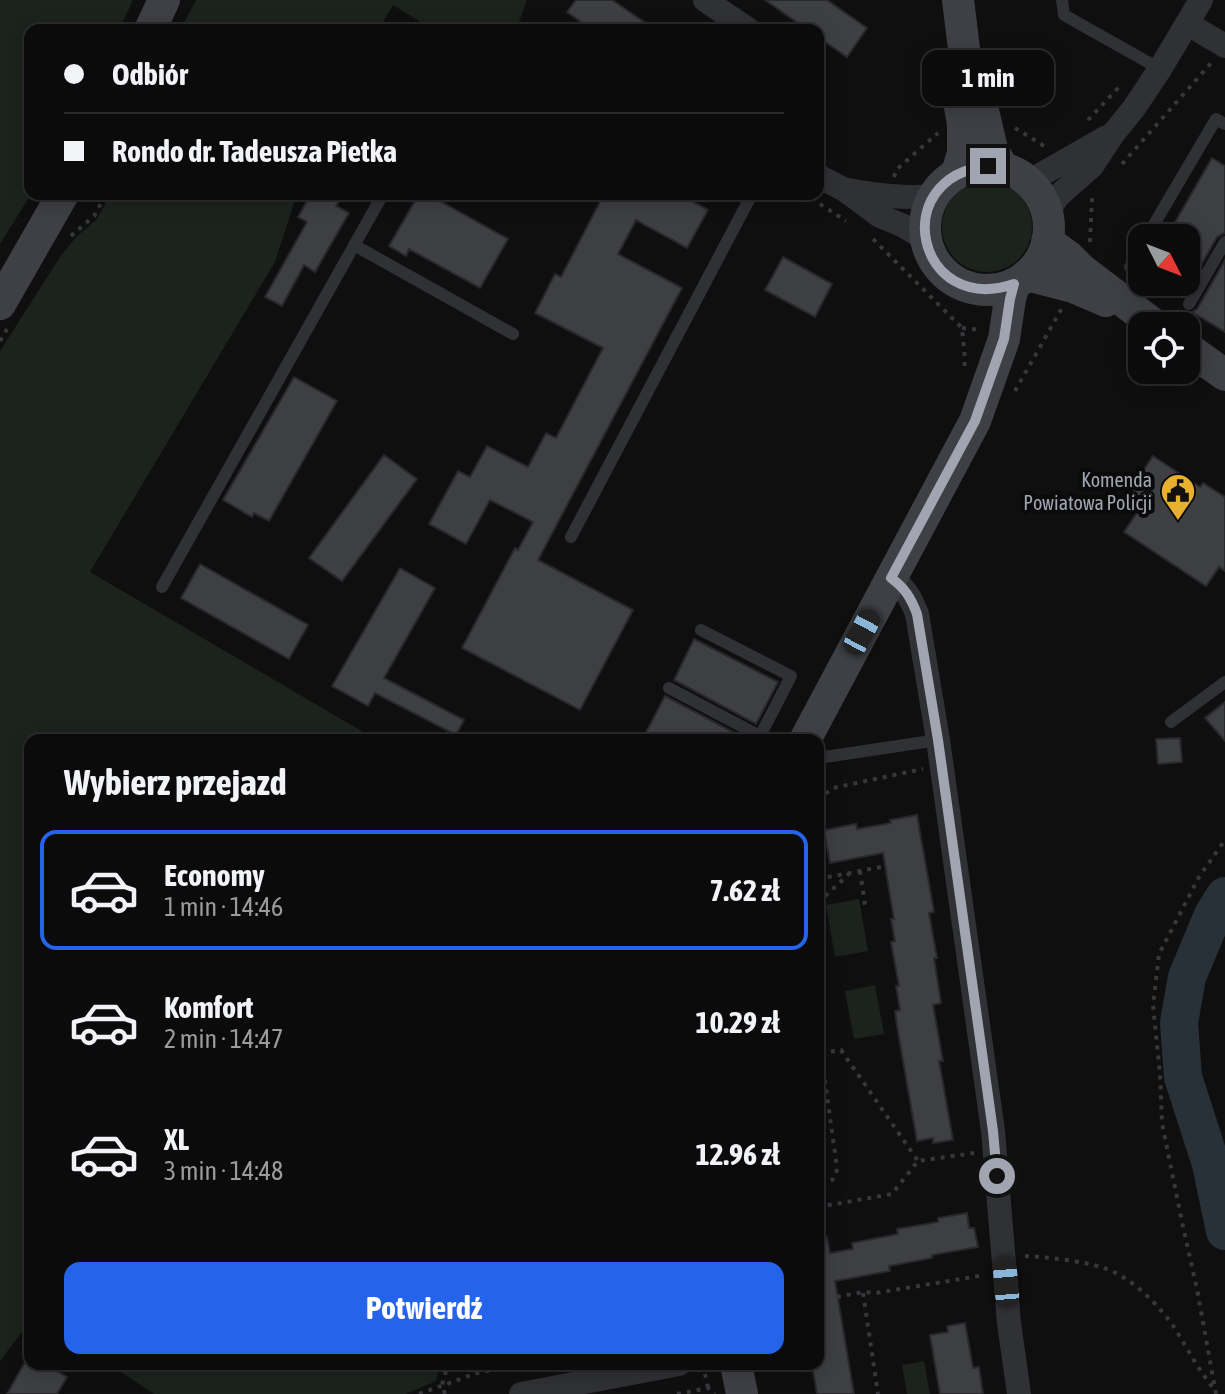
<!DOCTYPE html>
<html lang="pl">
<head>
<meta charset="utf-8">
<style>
	body { margin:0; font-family:"Asap Condensed",sans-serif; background:#19191a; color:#f1f3f6; height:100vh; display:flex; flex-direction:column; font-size:30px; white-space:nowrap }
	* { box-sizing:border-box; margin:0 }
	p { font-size:26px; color:#9a9b9d }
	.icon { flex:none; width:44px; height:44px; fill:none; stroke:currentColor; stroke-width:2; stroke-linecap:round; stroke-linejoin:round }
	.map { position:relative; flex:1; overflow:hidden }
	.side { position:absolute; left:24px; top:734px; width:800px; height:636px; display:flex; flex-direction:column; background:#0b0b0c; border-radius:16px; box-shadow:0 4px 20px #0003,0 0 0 2px #2b2b2d }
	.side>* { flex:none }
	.top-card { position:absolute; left:24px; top:24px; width:800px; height:176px; border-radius:16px; box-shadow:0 4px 20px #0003,0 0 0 2px #2b2b2d; display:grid; align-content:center; height:176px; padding:0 40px; background:#0b0b0c }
	.needle { width:52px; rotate:132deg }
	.tools { position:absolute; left:1128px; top:224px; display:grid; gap:16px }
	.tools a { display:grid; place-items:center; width:72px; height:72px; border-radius:16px; background:#0b0b0c; box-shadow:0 4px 20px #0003,0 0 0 2px #2b2b2d; font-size:40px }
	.end { position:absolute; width:36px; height:36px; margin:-18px; border:10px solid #a1a5b1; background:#111; box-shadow:0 0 0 4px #111 }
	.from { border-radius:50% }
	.bubble { position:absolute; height:56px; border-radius:16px; background:#0b0b0c; box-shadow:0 4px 20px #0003,0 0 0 2px #2b2b2d; font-size:26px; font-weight:700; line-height:56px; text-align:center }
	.car { position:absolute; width:24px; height:48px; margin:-24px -12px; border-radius:10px; box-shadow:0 0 6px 2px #0007; background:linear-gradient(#222 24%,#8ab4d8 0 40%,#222 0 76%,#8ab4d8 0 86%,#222 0) }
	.top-card b { display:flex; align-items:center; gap:28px; height:76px; font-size:30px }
	.top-card b+b { border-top:2px solid #2b2b2d }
	.top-card i { width:20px; height:20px; background:#f1f3f6 }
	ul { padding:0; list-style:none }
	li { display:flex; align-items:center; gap:24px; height:120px; margin:0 16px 12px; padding:0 24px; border:4px solid transparent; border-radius:16px }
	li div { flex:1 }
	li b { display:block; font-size:30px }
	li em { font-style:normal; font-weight:700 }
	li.on { border-color:#2563eb }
	li>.icon { width:72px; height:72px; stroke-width:1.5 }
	h2 { padding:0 40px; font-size:36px; line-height:96px }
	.button { display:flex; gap:16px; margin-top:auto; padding:16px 40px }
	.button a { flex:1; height:92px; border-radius:16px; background:#2563eb; color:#fff; font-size:32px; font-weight:700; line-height:92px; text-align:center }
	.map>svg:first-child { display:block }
</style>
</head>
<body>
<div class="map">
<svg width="1225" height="1394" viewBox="0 0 1225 1394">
	<rect width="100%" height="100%" fill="#0f0f10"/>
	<g fill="#1c231d">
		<polygon points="0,0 133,0 119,30 30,30 31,194 0,244"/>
		<polygon points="196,0 527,0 516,30 434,30 393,5 378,30 180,30"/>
		<circle cx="987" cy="227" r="45"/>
		<polygon points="111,194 297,194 275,262 90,572 377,740 30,740 30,1321 0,1361 0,351 60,257 76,237 96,220"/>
		<polygon points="859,899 868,951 835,957 826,905"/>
		<polygon points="875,985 884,1034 854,1039 845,991"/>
		<polygon points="924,1361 930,1394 907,1394 902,1365"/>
		<polygon points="109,1364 440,1364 436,1381 406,1394 154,1394"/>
	</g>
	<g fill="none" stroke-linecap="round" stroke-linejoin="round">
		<polyline stroke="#293138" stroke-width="38" points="1225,896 1213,915 1187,977 1179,1023 1183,1077 1211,1164 1225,1231"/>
	</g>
	<g fill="#3e3f43" stroke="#29292c" stroke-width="2">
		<polygon points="576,0 612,0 656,30 592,30 567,12"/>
		<polygon points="765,0 827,0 867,28 847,57 818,37 818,30 808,30"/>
		<polygon points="1212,158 1225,166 1225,233 1217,237 1183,297 1156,282 1186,282 1186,238 1166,238"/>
		<polygon points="311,194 330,194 340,200 336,206 349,213 315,272 304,265 282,306 265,297 307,222 298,217"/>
		<polygon points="419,194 427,194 508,239 480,288 409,249 406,256 389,246"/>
		<polygon points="604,194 679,194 708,210 687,248 636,220 618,254 682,288 538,560 633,610 580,710 462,648 515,548 518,550 533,522 490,500 466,544 429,524 458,471 470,477 487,446 528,467 546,433 556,438 603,348 535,313 555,274 561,277"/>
		<polygon points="783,257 832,284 815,317 765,290"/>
		<polygon points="1225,260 1225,332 1192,312 1197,309"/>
		<polygon points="294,377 337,401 269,521 254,513 252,517 223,500"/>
		<polygon points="384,455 417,479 342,581 309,558"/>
		<polygon points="1153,456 1200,487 1203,483 1225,497 1225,571 1219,567 1206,586 1124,532 1138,511 1123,501"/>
		<polygon points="200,564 308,625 289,659 181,598"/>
		<polygon points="400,568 435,588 384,678 464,720 456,735 375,693 368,706 332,686"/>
		<polygon points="694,639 778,682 756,724 674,680"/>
		<polygon points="665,696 748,740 642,740"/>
		<polygon points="1225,702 1225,741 1205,718"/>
		<polygon points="1180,738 1182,762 1158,764 1156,739"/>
		<polygon points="917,815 934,912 929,913 937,958 934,958 941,1003 933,1005 943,1061 939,1061 953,1140 933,1143 933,1138 917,1141 897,1026 895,1011 900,1010 896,986 899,986 891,942 895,941 891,919 894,919 883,853 830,863 824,830 856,824 857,829 891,823 890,820"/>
		<polygon points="967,1213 969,1228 974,1228 978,1247 932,1255 932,1258 889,1266 890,1271 835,1281 854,1394 817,1394 812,1364 818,1364 818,1238 827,1237 830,1253 853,1249 852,1243 898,1234 897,1229 938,1222 938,1218"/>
		<polygon points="965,1323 973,1368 979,1367 983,1394 940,1394 930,1335 948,1332 947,1326"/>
		<polygon points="24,1364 45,1364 67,1377 57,1394 7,1394"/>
	</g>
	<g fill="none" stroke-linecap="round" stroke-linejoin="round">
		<g stroke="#36383c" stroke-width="4" stroke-dasharray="4 6" stroke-linecap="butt">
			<polyline points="1088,120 1120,86"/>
			<polyline points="1015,128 1044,146"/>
			<polyline points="1122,164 1212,62"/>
			<polyline points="894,177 896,170 938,133"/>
			<polyline points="820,204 846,221"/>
			<polyline points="71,236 94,216 106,194"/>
			<polyline points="873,239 962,328 965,360 964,369"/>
			<polyline points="1090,242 1092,198 1090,196"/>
			<polyline points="962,328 981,330"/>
			<polyline points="0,341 7,329"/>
			<polyline points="1015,391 1062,308"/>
			<polyline points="818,800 833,788 923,769"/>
			<polyline points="860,871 865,905"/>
			<polyline points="818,879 886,866"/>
			<polyline points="818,903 851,872"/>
			<path d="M818,1030L837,1168C836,1180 829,1184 818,1186"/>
			<polyline points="821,1053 841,1050 918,1161"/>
			<polyline points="818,1207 892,1194 918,1161 974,1153"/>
			<path d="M1025,1256C1047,1257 1083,1261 1104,1268C1131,1277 1158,1304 1174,1327C1187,1348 1198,1369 1214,1389"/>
			<polyline points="863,1293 878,1394"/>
			<polyline points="837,1297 863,1292 876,1293 985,1275"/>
			<polyline points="703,1364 708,1388"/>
			<polyline points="419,1394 477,1373 526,1364"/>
			<polyline points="445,1394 442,1385 448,1364"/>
			<polyline points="677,1394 708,1388 715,1394"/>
			<polyline points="1216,1394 1197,1289 1182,1222 1162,1123 1160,1074 1153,1005 1159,954 1199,877 1225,840"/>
		</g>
		<g stroke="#303135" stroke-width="12">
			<polyline points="1062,0 1064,15 1160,69"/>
			<polyline points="1146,238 1216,119 1225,124"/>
			<polyline points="354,245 513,334"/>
			<polyline points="1130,267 1142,246"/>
			<polyline points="1189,304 1225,242"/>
			<polyline points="571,537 752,194"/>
			<polyline points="162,587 383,194"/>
			<polyline points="701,630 791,676 758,740"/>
			<polyline points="669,688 760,736"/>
			<polyline points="1171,722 1225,682"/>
			<polyline points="818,758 938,740"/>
		</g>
		<g stroke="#303135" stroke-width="24">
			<polyline points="705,0 749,30"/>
			<polyline points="1188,24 1225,46"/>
			<polyline points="818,176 845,190 880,216 904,226 925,239"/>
			<polyline points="1028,182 1107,137"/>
			<path d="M848,190C877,195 904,199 933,196"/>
			<polyline points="1047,213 1058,196 1092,166 1113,134 1134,108 1160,69 1201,0"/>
			<path d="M891,578C905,588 911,598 917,614L938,740L993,1131L1009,1323L1019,1394"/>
			<polyline points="521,1394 679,1364"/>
		</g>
		<g stroke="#3e4045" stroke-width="32">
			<polyline points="150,30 164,0"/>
			<polyline points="967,73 982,106 992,149 1003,168"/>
			<circle cx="987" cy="228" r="62"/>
			<polyline points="957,173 963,153 963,124 960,107 967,73 958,0"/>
			<polyline points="1047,241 1069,257 1082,270 1156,326"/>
			<polyline points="1027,275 1073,287 1106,301"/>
			<polyline points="0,304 63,194"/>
			<polyline points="1186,347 1225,375"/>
			<polyline points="805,740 975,421 1004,339 1010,299 1014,284"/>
			<polyline points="736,1364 742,1394"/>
		</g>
	</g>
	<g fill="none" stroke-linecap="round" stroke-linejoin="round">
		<path stroke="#a1a5b1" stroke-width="10" d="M988,166C886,177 917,317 1014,284L1010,299L1004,339L975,421L891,578C905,588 911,598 917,614L938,740L993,1131L997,1176"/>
	</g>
	<defs>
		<g id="civic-pin" transform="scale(1.8)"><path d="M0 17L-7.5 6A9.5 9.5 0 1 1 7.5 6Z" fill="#e8b02f" stroke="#0a0a0b"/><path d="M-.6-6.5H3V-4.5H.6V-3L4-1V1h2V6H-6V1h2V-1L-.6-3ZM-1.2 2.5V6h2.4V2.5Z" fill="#111"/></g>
	</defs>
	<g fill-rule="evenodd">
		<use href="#civic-pin" x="1178" y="491"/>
	</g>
	<g text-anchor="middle" stroke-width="8" stroke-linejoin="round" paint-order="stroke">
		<g font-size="20" fill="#a1a5b1" stroke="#0a0a0b" text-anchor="end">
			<text x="1152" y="487">Komenda<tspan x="1152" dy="23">Powiatowa Policji</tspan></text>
		</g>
	</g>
</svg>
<div class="tools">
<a><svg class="needle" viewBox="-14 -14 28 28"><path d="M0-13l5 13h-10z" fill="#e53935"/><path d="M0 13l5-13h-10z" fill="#9a9b9d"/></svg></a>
<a><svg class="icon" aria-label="locate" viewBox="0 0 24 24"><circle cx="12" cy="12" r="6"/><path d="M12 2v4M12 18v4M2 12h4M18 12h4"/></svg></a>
</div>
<i class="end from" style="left:997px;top:1176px"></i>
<i class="end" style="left:988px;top:166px"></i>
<div class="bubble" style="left:922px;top:50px;width:132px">1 min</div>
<i class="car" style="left:862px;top:632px;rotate:28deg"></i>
<i class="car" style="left:1006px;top:1282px;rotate:355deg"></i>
<div class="top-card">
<b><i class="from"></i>Odbiór</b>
<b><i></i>Rondo dr. Tadeusza Pietka</b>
</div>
<section class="side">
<h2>Wybierz przejazd</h2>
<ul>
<li class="on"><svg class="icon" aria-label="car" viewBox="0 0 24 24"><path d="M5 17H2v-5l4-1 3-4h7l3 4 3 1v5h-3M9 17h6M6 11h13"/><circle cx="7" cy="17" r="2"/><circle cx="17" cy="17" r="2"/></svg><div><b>Economy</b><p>1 min · 14:46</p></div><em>7.62 zł</em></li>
<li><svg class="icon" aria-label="car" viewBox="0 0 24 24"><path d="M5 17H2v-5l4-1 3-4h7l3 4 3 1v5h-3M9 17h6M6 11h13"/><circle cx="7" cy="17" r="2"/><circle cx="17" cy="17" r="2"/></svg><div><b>Komfort</b><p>2 min · 14:47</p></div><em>10.29 zł</em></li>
<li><svg class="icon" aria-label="car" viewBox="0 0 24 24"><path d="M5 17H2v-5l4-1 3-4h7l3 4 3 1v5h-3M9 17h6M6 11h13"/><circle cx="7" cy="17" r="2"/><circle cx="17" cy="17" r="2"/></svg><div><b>XL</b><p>3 min · 14:48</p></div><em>12.96 zł</em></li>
</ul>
<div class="button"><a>Potwierdź</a></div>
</section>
</div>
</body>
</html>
